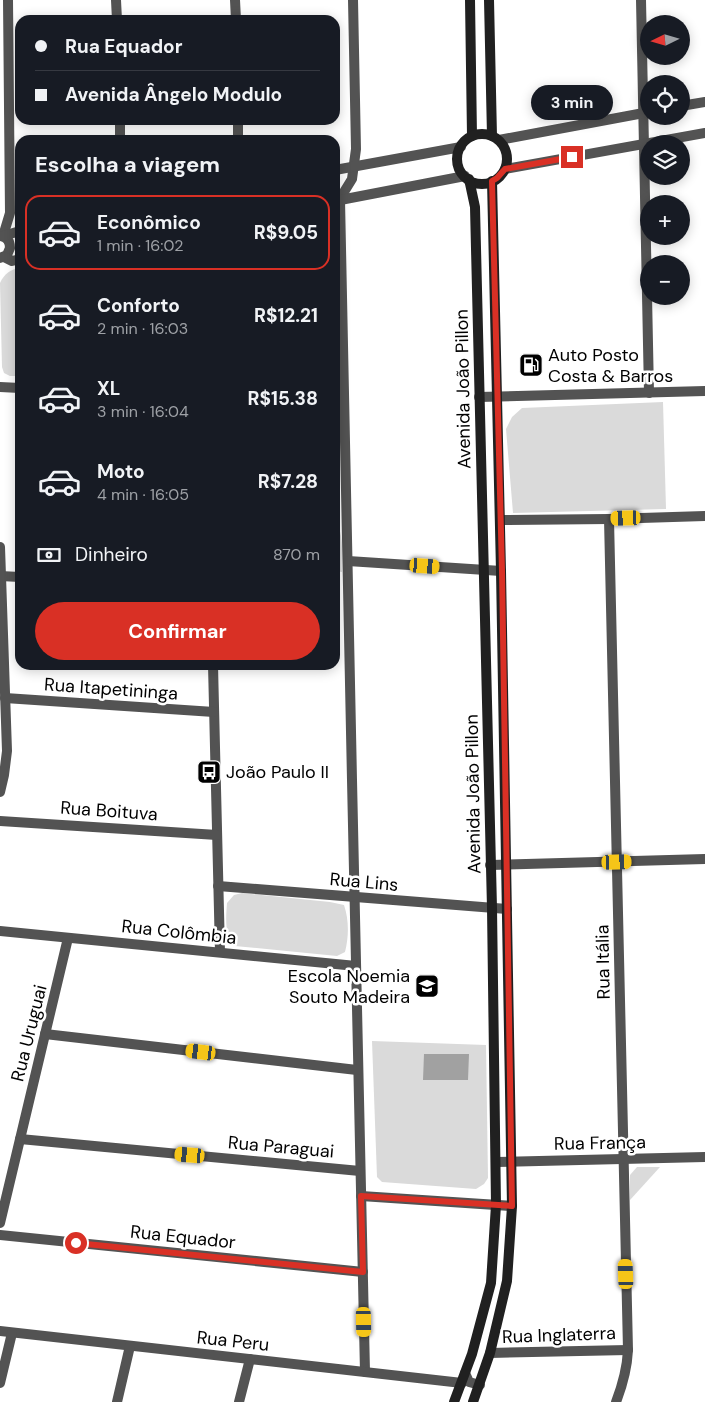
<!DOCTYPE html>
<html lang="pt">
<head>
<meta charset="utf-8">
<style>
	body { margin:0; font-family:"DM Sans",sans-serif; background:#242831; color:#f1f3f6; height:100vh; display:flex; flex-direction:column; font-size:19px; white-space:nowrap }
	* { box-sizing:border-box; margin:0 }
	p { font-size:16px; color:#9ea1a6 }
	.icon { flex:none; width:28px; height:28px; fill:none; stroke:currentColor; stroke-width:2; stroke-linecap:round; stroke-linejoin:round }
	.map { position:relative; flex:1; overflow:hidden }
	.drawer { position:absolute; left:15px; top:135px; width:325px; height:535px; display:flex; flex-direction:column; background:#171b24; border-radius:15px; box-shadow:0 2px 12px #0003 }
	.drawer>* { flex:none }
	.banner { position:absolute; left:15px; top:15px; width:325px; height:110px; border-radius:15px; box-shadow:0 2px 12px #0003; display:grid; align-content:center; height:110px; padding:0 20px; background:#171b24 }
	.needle { width:32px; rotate:265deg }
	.buttons { position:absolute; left:640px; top:15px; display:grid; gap:10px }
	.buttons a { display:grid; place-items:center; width:50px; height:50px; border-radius:50%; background:#171b24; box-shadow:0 2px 12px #0003; font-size:25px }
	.end { position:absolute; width:22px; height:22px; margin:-11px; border:6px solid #d93025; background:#fff; box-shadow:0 0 0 2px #fff }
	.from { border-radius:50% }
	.bubble { position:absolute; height:35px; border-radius:18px; background:#171b24; box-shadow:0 2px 12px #0003; font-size:16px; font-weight:700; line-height:35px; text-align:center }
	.car { position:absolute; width:15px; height:30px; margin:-15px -8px; border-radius:6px; box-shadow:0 0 4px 1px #0007; background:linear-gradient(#f5c518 24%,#345 0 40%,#f5c518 0 76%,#345 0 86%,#f5c518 0) }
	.banner b { display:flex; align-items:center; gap:18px; height:48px; font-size:19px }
	.banner b+b { border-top:1px solid #363941 }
	.banner i { width:12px; height:12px; background:#f1f3f6 }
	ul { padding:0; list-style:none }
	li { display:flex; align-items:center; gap:15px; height:75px; margin:0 10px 8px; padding:0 10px; border:2px solid transparent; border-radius:15px }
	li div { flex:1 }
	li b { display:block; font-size:19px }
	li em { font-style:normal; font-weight:700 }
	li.current { border-color:#d93025 }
	li>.icon { width:45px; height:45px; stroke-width:1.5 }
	h2 { padding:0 20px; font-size:22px; line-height:60px }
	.pay { display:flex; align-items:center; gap:12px; height:55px; padding:0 20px; font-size:19px }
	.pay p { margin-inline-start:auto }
	.cta { display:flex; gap:10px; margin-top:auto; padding:10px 20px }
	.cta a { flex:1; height:58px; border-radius:30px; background:#d93025; color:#fff; font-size:20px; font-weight:700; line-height:58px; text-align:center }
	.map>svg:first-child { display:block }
</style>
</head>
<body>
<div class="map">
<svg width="705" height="1402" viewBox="0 0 705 1402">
	<rect width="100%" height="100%" fill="#fff"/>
	<g fill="#dadada">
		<path d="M20,268V376H10L4,373L2,367L0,283C4,274 11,269 20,268Z"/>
		<polygon points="663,402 666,509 513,513 506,429 512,417 522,408"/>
		<path d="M335,522C345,532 341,558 342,572L335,571Z"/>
		<path d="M242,893L330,902L344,905C349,920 349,936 345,952L337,956L235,946C224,937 226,916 227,903L234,895Z"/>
		<polygon points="372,1041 486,1045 488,1178 484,1184 476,1189 382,1182 377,1177"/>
		<polygon points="637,1167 660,1167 630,1200 630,1175"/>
	</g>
	<polygon fill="#a1a1a1" points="424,1054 469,1054 468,1080 423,1080"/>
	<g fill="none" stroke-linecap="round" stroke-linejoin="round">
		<g stroke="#535353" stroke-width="10">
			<polyline points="116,0 117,20"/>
			<polyline points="235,0 236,20"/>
			<path d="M353,0L356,149L352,179L344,192L340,200C348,591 356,981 365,1372"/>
			<polyline points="641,0 649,393"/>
			<polyline points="120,120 120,140"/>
			<polyline points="238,120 238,140"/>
			<polyline points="0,387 20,388"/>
			<polyline points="479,397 705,391"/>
			<path d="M609,519L628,1350C627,1370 623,1384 616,1402"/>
			<polyline points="500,520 609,519 705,516"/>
			<polyline points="348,561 501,571"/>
			<polyline points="0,576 20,577"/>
			<polyline points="213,665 220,952"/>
			<polyline points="5,698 214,712"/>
			<polyline points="0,821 217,835"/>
			<polyline points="490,865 705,859"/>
			<polyline points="218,886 507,909"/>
			<polyline points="0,931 356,966"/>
			<polyline points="45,1034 357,1070"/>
			<polyline points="20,1139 360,1171"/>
			<polyline points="496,1162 705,1157"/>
			<polyline points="361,1196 512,1206"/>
			<polyline points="0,1223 68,938"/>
			<polyline points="0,1235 363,1272"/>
			<polyline points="0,1331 462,1383"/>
			<polyline points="490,1353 628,1350"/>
			<polyline points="465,1373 469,1382 480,1385"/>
			<polyline points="0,1383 12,1333"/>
			<polyline points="117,1402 130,1346"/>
			<polyline points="239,1402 250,1359"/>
		</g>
		<g stroke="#535353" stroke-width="10">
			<polyline points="681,106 705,102"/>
			<polyline points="499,140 649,112"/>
			<polyline points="505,169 705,133"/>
			<polyline points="335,170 461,147"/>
			<polyline points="335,201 465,176"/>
			<path d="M0,236C7,237 10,241 10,248L7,255L0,258"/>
			<polyline points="3,236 10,213 8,0"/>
			<polyline points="3,236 20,231"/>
			<polyline points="4,257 12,261 20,259"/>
			<polyline points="0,547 7,751 4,775 0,792"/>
		</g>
		<g stroke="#202020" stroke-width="10">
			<polyline points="470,0 472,136"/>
			<polyline points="489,0 492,136"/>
			<circle cx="482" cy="159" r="25"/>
			<polyline points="454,1402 472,1354 491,1283 496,1205 492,908 475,207 469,179"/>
			<polyline points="473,1402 490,1353 507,1281 512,1206 501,571 492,181"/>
		</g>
	</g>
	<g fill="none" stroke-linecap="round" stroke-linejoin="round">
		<polyline stroke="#d93025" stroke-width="6" points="76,1243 363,1272 361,1196 512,1206 502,571 492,181 497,178 505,169 572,157"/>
	</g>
	<defs>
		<g id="fuel-square" transform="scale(1.25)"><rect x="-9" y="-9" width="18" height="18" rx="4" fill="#000" stroke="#fff"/><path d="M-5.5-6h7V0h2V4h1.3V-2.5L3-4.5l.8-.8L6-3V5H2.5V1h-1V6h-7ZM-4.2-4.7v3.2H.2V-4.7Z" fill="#fff"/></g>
		<g id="bus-square" transform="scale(1.25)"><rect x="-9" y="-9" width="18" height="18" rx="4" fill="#000" stroke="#fff"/><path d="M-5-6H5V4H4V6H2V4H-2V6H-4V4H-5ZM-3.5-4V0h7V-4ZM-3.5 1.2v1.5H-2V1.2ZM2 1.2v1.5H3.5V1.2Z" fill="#fff"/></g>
		<g id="school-square" transform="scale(1.25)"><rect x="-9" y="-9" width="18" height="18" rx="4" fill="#000" stroke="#fff"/><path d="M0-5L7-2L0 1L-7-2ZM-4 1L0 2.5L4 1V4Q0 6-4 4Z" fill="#fff"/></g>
	</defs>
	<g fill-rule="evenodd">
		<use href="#fuel-square" x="531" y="365"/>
		<use href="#bus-square" x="209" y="772"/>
		<use href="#school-square" x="427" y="986"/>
	</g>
	<g text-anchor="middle" stroke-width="5" stroke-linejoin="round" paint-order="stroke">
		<g font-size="18" fill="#000" stroke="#fff" text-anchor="start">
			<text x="548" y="361">Auto Posto<tspan x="548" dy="21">Costa &amp; Barros</tspan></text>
			<text x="226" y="778">João Paulo II</text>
			<text x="410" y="982" text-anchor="end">Escola Noemia<tspan x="410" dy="21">Souto Madeira</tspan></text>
		</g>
		<g font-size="18" fill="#000" stroke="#fff">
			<text transform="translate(463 389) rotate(-91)" y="6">Avenida João Pillon</text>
			<text transform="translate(111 689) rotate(4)" y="6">Rua Itapetininga</text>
			<text transform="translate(473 794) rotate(-91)" y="6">Avenida João Pillon</text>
			<text transform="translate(109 811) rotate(4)" y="6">Rua Boituva</text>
			<text transform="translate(364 882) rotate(5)" y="6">Rua Lins</text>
			<text transform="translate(179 932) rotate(6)" y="6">Rua Colômbia</text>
			<text transform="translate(603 962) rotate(-91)" y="6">Rua Itália</text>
			<text transform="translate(29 1033) rotate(-76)" y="6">Rua Uruguai</text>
			<text transform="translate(600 1143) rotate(-1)" y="6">Rua França</text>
			<text transform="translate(281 1147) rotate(5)" y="6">Rua Paraguai</text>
			<text transform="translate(183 1237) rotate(6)" y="6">Rua Equador</text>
			<text transform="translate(559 1335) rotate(-2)" y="6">Rua Inglaterra</text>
			<text transform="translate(233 1341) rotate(6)" y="6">Rua Peru</text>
		</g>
	</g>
</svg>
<div class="buttons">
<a><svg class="needle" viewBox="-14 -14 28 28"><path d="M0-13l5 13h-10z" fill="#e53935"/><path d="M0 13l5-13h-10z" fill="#9ea1a6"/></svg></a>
<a><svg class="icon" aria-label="locate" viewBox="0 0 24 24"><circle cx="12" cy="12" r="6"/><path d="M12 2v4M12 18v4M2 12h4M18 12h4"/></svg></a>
<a><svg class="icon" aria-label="layers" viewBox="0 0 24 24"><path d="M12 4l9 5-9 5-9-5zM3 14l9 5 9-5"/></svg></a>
<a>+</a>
<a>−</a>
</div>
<i class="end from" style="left:76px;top:1243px"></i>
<i class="end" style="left:572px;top:157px"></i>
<div class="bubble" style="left:531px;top:85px;width:82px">3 min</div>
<i class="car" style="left:626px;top:518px;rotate:268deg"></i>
<i class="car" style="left:425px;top:566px;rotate:94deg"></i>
<i class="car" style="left:617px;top:862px;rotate:88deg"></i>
<i class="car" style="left:201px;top:1052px;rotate:277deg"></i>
<i class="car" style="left:190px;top:1155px;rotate:275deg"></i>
<i class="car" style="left:626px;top:1274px;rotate:358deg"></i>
<i class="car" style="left:364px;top:1322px;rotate:179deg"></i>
<div class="banner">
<b><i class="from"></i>Rua Equador</b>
<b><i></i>Avenida Ângelo Modulo</b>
</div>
<section class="drawer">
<h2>Escolha a viagem</h2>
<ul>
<li class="current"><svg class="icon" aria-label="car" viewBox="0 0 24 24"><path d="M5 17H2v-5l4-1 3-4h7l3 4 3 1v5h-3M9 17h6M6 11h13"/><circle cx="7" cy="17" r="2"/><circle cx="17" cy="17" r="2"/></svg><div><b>Econômico</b><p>1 min · 16:02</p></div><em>R$9.05</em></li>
<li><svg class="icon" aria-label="car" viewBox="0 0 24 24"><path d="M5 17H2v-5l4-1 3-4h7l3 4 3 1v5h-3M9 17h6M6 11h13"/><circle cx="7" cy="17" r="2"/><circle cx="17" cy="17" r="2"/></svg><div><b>Conforto</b><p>2 min · 16:03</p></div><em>R$12.21</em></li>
<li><svg class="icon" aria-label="car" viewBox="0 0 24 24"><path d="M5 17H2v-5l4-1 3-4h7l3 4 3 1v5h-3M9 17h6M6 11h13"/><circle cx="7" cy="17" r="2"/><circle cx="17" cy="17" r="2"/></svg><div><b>XL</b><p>3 min · 16:04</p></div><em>R$15.38</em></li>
<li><svg class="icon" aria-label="car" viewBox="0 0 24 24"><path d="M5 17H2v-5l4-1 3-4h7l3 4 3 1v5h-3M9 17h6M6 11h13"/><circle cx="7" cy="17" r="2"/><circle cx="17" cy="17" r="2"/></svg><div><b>Moto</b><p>4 min · 16:05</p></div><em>R$7.28</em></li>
</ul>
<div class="pay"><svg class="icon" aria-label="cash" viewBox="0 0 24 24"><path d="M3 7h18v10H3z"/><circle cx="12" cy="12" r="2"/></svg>Dinheiro<p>870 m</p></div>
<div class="cta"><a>Confirmar</a></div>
</section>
</div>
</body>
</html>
